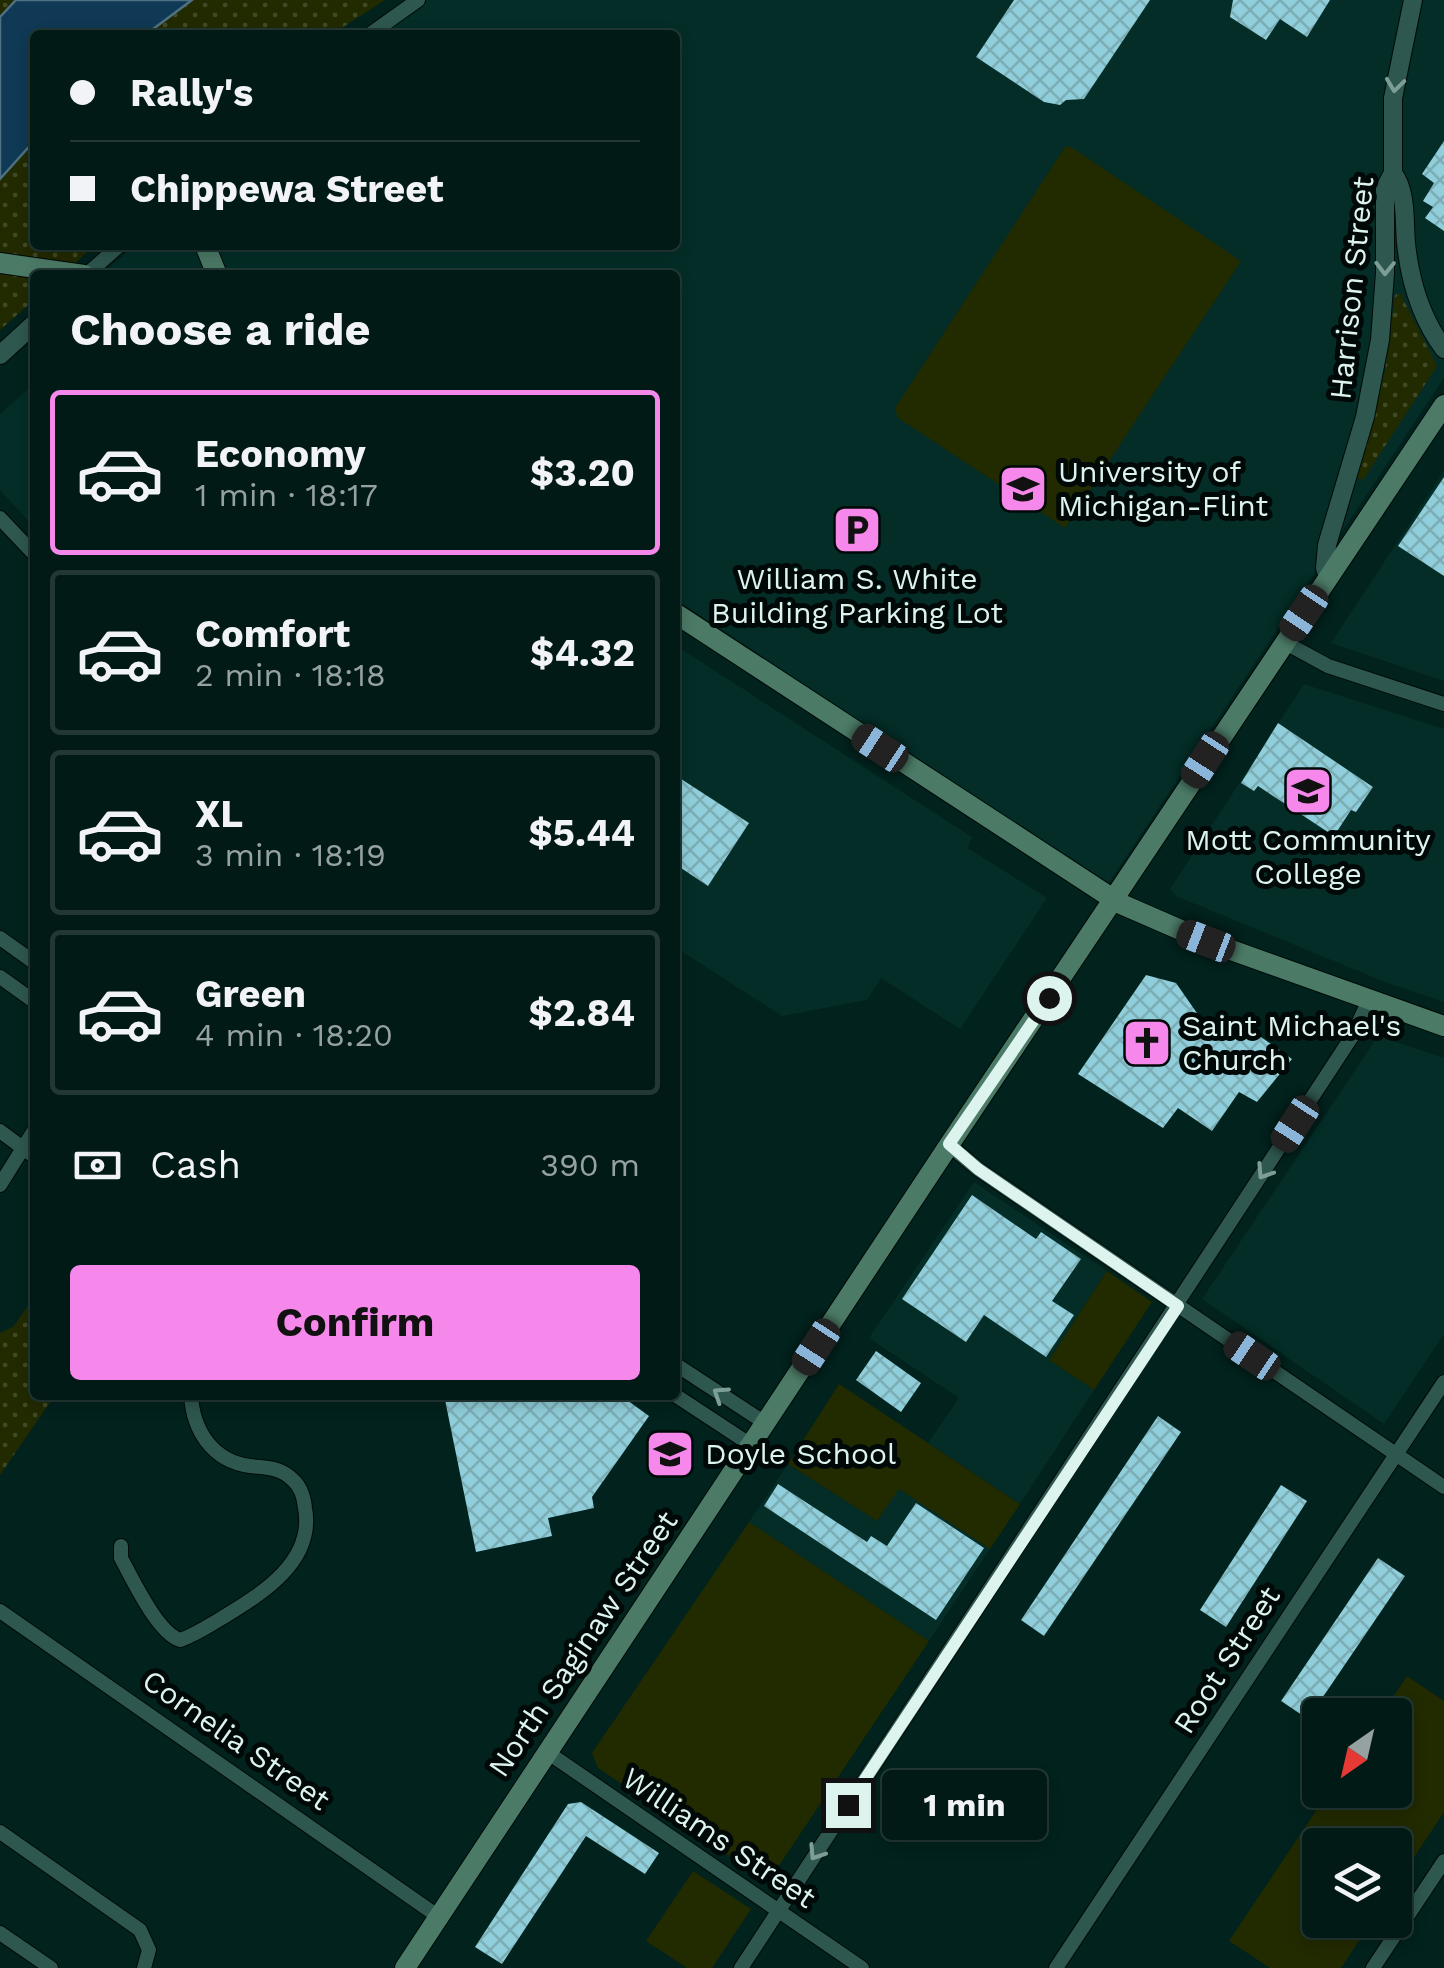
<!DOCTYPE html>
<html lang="en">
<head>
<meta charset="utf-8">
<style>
	body { margin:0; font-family:"Work Sans",sans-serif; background:#102723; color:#f1f3f6; height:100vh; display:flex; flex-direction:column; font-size:38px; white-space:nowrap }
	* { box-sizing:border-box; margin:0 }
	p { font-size:32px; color:#96a1a1 }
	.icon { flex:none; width:55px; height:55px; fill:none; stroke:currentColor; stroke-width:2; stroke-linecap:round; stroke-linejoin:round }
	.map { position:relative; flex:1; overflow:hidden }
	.drawer { position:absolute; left:30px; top:270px; width:650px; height:1130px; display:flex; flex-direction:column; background:#021a16; border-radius:10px; box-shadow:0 5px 15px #0003,0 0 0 2px #233835 }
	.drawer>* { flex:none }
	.guide { position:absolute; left:30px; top:30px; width:650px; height:220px; border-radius:10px; box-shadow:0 5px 15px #0003,0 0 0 2px #233835; display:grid; align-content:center; height:220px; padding:0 40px; background:#021a16 }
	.needle { width:65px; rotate:214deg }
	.controls { position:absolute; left:1302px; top:1698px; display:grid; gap:20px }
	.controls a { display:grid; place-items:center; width:110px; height:110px; border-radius:10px; background:#021a16; box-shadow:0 5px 15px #0003,0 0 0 2px #233835; font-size:50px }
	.end { position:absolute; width:45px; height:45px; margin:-22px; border:12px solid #ddf3ee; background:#111; box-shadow:0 0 0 5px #111 }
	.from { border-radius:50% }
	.bubble { position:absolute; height:70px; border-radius:10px; background:#021a16; box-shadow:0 5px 15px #0003,0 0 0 2px #233835; font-size:32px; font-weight:700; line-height:70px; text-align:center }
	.car { position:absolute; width:30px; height:60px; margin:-30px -15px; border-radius:12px; box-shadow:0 0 8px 2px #0007; background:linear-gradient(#222 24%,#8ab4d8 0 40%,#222 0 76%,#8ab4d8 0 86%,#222 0) }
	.guide b { display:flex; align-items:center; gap:35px; height:95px; font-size:38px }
	.guide b+b { border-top:2px solid #233835 }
	.guide i { width:25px; height:25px; background:#f1f3f6 }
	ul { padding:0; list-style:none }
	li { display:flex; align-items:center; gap:30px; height:165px; margin:0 20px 15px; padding:0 20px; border:5px solid #233835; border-radius:10px }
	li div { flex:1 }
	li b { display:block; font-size:38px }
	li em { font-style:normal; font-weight:700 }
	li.selected { border-color:#f788eb }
	li>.icon { width:90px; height:90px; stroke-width:1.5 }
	h2 { padding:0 40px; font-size:45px; line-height:120px }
	.pay { display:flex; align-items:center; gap:25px; height:110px; padding:0 40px; font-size:38px }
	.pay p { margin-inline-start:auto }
	.button { display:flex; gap:20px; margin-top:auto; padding:20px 40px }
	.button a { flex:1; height:115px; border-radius:10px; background:#f788eb; color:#111; font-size:40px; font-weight:700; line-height:115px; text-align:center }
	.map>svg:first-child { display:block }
</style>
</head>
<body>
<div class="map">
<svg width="1444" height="1968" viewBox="0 0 1444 1968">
	<defs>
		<pattern id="park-dots" width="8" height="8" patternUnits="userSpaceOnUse" patternTransform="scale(2.5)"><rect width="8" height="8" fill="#222a00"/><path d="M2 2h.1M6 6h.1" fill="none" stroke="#424926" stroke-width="1.8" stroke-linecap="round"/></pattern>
		<pattern id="building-cross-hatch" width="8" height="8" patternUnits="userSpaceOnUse" patternTransform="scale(2.5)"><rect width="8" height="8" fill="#8fceda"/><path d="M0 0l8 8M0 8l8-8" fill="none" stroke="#7cadb5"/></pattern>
	</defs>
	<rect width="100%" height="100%" fill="#02221d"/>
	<g fill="#042d27">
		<polygon points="403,0 1444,0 1444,378 1108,884 675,599 675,275 132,275 109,268 135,245 675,245 675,35 366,35"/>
		<polygon points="35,383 35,528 0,490 0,414"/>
		<polygon points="1444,471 1444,681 1331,643"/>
		<polygon points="675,645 972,837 968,848 1047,898 960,1029 881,978 867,1000 782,1016 675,947"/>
		<polygon points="1304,684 1444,729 1444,1002 1385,982 1176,896 1170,889"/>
		<polygon points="1378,1036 1444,1058 1444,1334 1384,1424 1202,1299"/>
		<polygon points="974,1182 1107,1271 1049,1360 1094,1390 1020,1504 928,1443 959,1398 869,1338"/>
		<polygon points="788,1464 877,1521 899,1488 990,1549 929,1641 749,1522"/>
	</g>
	<g fill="#222a00">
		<polygon points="1065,147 1071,147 1241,261 1065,528 898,418 895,408"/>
		<polygon points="1107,1271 1152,1302 1094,1390 1049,1360"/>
		<polygon points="839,1384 1020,1504 990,1549 899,1489 877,1521 788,1464"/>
		<polygon points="749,1522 929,1641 768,1882 598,1768 592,1753"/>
		<polygon points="1407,1676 1444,1701 1444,1812 1395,1886 1395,1845 1320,1845 1320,1920 1373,1920 1341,1968 1270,1968 1229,1941 1330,1790 1395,1790 1395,1715 1381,1715"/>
		<polygon points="693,1871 751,1909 712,1968 687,1968 646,1941"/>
	</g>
	<g fill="url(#park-dots)">
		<polygon points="0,0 385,0 331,35 35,35 35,245 95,245 62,275 35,275 35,299 0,330"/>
		<polygon points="1400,293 1437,366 1363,480 1357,477 1385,371 1395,295"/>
		<polygon points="35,1296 35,1395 55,1395 0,1475 0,1333 13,1327"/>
	</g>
	<polygon fill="#0f3954" stroke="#4d7182" stroke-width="2.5" points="16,0 192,0 145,35 35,35 35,140 0,179 0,17"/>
	<g fill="url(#building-cross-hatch)">
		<polygon points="1014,0 1150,0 1084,99 1066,100 1060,105 1044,102 976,57"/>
		<polygon points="1233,0 1330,0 1307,37 1280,19 1266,40 1230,17"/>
		<polygon points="1444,141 1444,231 1425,218 1433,207 1423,201 1434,183 1422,174"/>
		<polygon points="1444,477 1444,576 1398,546"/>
		<polygon points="1278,723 1373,787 1356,812 1351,810 1334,836 1258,786 1254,791 1241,783"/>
		<polygon points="675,775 749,823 708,886 675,864"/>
		<polygon points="1146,975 1176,983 1199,1016 1196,1022 1220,1038 1234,1018 1292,1059 1257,1102 1239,1092 1212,1131 1178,1108 1163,1128 1078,1074"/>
		<polygon points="972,1195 1036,1239 1041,1232 1081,1259 1052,1301 1074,1315 1046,1357 984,1315 966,1342 902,1299"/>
		<polygon points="876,1351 921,1383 901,1412 856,1380"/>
		<polygon points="444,1395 524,1395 525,1399 544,1395 620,1395 649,1416 592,1497 594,1508 548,1518 552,1536 476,1552"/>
		<polygon points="1158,1416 1181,1432 1044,1636 1021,1620"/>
		<polygon points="778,1484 867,1542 871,1536 887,1546 916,1503 984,1548 936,1620 764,1506"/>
		<polygon points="1281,1485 1307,1501 1226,1627 1200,1610"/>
		<polygon points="1378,1558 1405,1576 1308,1719 1281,1701"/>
		<polygon points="581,1802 659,1853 645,1874 586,1836 502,1964 475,1947 568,1804"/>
	</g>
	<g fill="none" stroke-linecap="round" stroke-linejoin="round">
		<g stroke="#000a07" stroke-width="16">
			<g id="minor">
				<polyline points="369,35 418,0"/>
				<polyline points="86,275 120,245"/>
				<polyline points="0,518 35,555"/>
				<polyline points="1284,642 1328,666 1444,704"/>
				<polyline points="0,938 35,963"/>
				<polyline points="0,977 35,1002"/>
				<polyline points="0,1131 35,1157"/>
				<polyline points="949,1145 978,1169 1444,1487"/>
				<polyline points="0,1185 35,1129"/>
				<polyline points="675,1364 765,1423"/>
				<polyline points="675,1395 751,1445"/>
				<path d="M121,1546V1558C133,1580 157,1632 180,1640C195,1635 208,1626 222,1618C261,1594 315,1562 305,1508C304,1498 301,1487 293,1480C280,1467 267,1468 250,1466C212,1461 193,1430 191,1395"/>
				<polyline points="0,1611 439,1917"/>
				<polyline points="547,1752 862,1968"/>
				<polyline points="0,1832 140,1930 149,1950 144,1968"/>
				<polyline points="0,1933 51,1968"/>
				<polyline points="741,1968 1353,1035 1369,1000"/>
				<polyline points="1056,1968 1444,1382"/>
				<polyline points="1373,1968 1444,1861"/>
			</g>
		</g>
		<g stroke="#000a07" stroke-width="20">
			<g id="tertiary">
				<path d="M1393,173C1407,192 1404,220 1406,243C1410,282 1421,318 1444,349"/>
				<polyline points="0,355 35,323"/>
				<polyline points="1328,576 1325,568 1327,545 1365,417 1380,340 1385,273 1385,188 1393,173 1393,98 1413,0"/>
			</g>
		</g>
		<g stroke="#000a07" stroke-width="22">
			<g id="secondary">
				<polyline points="205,245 217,275"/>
				<polyline points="0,263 84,275"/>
				<polyline points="675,613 1121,904 1206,941 1444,1026"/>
				<polyline points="405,1968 949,1145 1444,405"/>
			</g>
		</g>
		<use href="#minor" stroke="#2e574f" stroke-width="14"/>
		<use href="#tertiary" stroke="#2e574f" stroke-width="18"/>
		<use href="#secondary" stroke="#4b7a66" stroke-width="20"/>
	</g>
	<defs><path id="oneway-chevron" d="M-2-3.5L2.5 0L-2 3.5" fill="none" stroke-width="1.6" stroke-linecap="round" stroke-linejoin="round" transform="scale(2.5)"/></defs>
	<g stroke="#7d9d97">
		<use href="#oneway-chevron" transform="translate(1395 85) rotate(97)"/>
		<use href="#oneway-chevron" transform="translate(1385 268) rotate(91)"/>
		<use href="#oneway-chevron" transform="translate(1264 1172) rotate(123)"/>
		<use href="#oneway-chevron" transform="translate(720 1394) rotate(-147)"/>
		<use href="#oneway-chevron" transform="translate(816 1853) rotate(123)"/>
	</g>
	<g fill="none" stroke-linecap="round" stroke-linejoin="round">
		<polyline stroke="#ddf3ee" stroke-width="12" points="848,1805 1178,1306 978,1169 949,1144 1049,998"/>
	</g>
	<defs>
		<g id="university-square" transform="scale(2.5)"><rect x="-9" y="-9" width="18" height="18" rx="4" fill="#f788eb" stroke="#000907"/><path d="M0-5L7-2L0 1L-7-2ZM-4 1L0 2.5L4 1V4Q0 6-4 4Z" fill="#111"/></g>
		<g id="parking-square" transform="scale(2.5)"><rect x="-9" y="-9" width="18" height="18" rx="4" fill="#f788eb" stroke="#000907"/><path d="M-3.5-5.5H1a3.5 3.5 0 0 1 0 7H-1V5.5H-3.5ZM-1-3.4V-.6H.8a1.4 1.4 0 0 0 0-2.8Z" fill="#111"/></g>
		<g id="church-square" transform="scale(2.5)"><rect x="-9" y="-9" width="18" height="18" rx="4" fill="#f788eb" stroke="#000907"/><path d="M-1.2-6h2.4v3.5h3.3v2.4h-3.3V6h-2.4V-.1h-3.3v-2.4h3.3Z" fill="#111"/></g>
		<g id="school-square" transform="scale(2.5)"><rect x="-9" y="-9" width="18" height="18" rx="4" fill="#f788eb" stroke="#000907"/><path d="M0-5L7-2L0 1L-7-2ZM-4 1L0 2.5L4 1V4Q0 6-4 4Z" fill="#111"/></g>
	</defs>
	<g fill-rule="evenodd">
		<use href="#university-square" x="1023" y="489"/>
		<use href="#parking-square" x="857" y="530"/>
		<use href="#university-square" x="1308" y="791"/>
		<use href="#church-square" x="1147" y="1043"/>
		<use href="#school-square" x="670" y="1454"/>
	</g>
	<g text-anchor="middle" stroke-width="10" stroke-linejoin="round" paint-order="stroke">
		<g font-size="30" fill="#ddf3ee" stroke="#000907">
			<text transform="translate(1352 288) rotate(-84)" y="10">Harrison Street</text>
			<text transform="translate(583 1644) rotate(-56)" y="10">North Saginaw Street</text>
			<text transform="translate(1227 1660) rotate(-57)" y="10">Root Street</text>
			<text transform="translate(236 1740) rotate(35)" y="10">Cornelia Street</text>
			<text transform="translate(719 1838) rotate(34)" y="10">Williams Street</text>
		</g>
		<g font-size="30" fill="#ddf3ee" stroke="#000907" text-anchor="start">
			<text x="1058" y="482">University of<tspan x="1058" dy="34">Michigan-Flint</tspan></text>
			<text x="857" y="589" text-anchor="middle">William S. White<tspan x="857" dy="34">Building Parking Lot</tspan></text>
			<text x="1308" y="850" text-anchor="middle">Mott Community<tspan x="1308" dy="34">College</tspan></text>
			<text x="1182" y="1036">Saint Michael's<tspan x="1182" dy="34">Church</tspan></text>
			<text x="705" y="1464">Doyle School</text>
		</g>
	</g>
</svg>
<div class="controls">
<a><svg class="needle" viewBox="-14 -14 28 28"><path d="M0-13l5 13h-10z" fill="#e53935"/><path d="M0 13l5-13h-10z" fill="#96a1a1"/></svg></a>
<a><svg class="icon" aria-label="layers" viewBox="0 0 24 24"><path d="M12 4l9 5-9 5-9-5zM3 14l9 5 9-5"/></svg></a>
</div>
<i class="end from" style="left:1049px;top:998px"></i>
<i class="end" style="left:848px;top:1805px"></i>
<div class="bubble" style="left:882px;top:1770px;width:165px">1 min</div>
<i class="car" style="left:1304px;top:613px;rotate:214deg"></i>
<i class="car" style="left:880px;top:748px;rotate:303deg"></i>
<i class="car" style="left:1205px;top:760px;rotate:213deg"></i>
<i class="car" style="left:1206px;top:941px;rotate:291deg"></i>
<i class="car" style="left:1295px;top:1124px;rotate:213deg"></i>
<i class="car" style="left:816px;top:1347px;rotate:213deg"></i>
<i class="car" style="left:1252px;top:1356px;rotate:304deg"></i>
<div class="guide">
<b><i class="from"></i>Rally's</b>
<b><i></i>Chippewa Street</b>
</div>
<section class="drawer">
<h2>Choose a ride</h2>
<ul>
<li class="selected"><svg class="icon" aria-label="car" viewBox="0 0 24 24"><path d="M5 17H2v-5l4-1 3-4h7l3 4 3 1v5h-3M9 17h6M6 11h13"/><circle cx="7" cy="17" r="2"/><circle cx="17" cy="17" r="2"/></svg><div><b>Economy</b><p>1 min · 18:17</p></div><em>$3.20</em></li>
<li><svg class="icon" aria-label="car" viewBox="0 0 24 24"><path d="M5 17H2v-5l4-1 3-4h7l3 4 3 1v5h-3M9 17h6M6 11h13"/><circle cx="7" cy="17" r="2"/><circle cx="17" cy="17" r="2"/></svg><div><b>Comfort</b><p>2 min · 18:18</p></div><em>$4.32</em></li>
<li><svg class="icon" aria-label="car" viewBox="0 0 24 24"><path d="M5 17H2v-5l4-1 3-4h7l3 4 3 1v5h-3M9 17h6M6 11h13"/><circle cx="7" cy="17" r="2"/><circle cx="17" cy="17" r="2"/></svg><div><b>XL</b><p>3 min · 18:19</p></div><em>$5.44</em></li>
<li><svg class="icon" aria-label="car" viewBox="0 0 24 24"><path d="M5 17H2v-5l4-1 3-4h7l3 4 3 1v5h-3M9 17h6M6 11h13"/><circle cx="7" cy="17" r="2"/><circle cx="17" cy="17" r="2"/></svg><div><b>Green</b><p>4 min · 18:20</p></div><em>$2.84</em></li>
</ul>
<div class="pay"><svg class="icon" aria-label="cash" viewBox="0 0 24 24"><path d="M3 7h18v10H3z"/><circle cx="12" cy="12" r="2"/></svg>Cash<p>390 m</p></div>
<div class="button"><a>Confirm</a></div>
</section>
</div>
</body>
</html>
